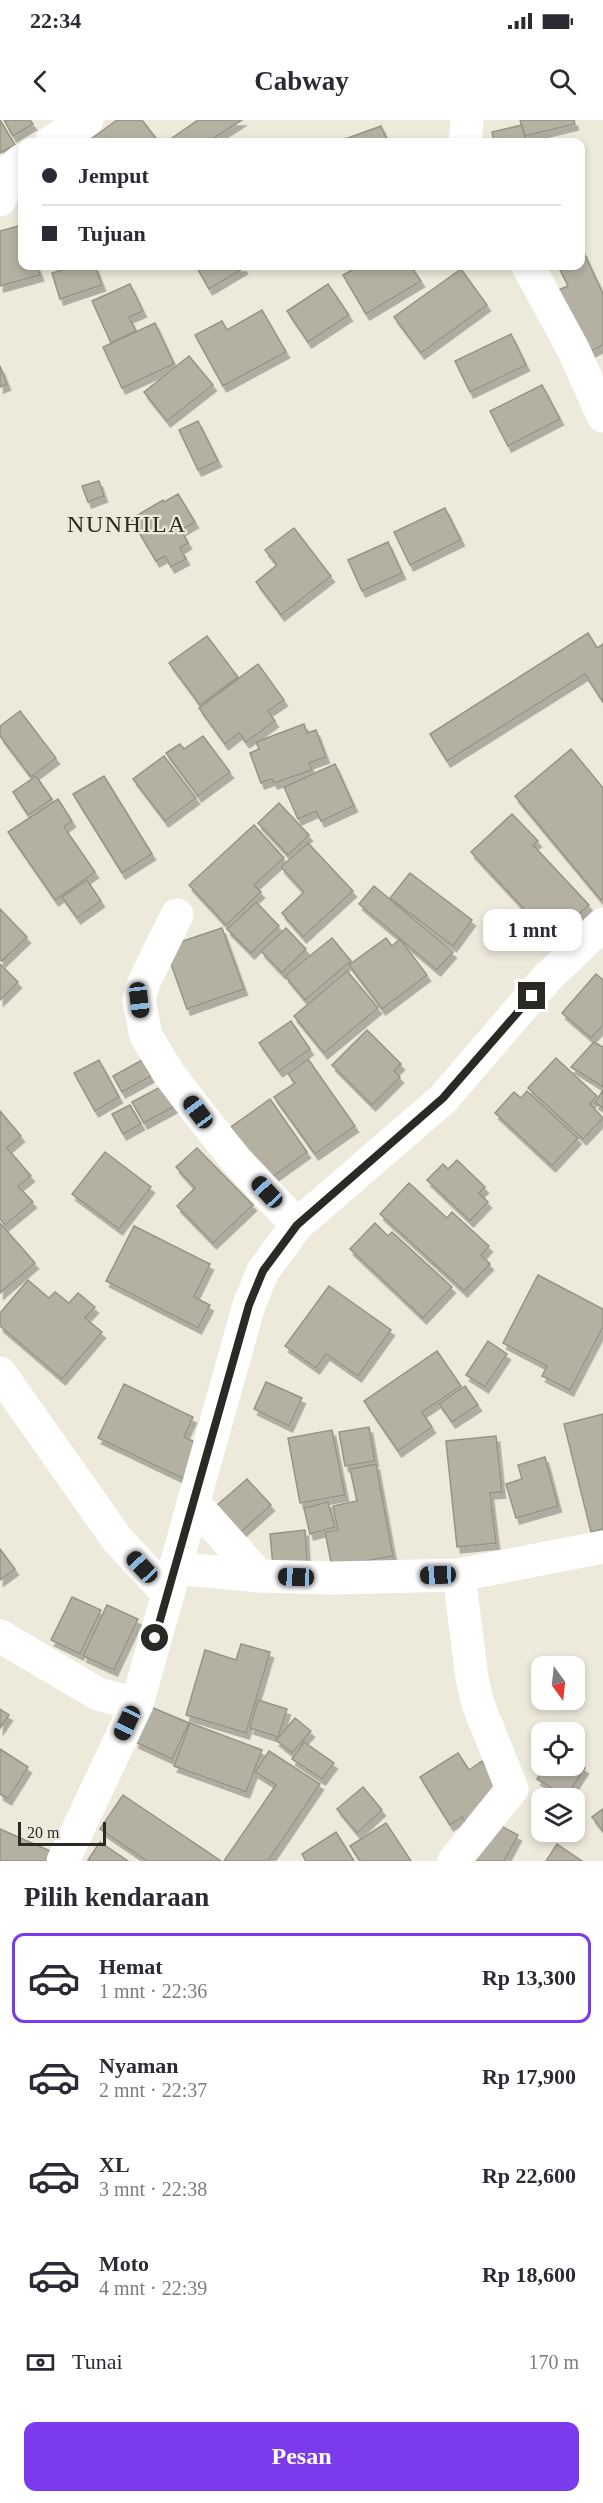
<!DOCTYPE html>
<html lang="id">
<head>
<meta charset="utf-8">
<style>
	body { margin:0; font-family:"Times New Roman",serif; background:#f2f2f3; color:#2b2b33; height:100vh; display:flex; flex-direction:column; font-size:22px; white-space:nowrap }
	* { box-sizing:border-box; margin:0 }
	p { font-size:20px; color:#7c7c81 }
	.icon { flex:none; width:33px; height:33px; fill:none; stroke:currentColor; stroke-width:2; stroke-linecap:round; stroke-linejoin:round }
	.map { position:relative; height:1741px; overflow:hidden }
	.details { display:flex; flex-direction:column; background:#fff; flex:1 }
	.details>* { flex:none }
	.banner { position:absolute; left:18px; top:18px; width:567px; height:132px; border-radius:12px; box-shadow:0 3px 9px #0003; display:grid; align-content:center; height:132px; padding:0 24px; background:#fff }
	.needle { width:39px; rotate:165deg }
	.fabs { position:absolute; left:531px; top:1536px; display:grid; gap:12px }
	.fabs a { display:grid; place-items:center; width:54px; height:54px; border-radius:12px; background:#fff; box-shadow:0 3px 9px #0003; font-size:30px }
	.scale { position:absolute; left:18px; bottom:15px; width:88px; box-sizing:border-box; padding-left:6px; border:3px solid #2a2924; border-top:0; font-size:16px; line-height:21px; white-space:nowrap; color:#2a2924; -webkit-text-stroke:4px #ede9db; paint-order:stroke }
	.end { position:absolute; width:27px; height:27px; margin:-14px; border:8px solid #2a2924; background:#fff; box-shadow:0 0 0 3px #fff }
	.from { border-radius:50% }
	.bubble { position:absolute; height:42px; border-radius:12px; background:#fff; box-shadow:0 3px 9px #0003; font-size:20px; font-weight:700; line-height:42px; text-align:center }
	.car { position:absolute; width:18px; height:36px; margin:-18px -9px; border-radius:8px; box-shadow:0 0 4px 2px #0007; background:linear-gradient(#222 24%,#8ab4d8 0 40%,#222 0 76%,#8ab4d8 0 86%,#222 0) }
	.banner b { display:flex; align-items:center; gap:21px; height:57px; font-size:22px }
	.banner b+b { border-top:2px solid #e1e1e2 }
	.banner i { width:15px; height:15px; background:#2b2b33 }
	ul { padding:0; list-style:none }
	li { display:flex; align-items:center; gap:18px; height:90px; margin:0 12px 9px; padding:0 12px; border:3px solid transparent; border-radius:12px }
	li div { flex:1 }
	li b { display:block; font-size:22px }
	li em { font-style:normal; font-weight:700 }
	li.active { border-color:#7c3aed }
	li>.icon { width:54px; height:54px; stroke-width:1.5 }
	h2 { padding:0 24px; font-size:27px; line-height:72px }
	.pay { display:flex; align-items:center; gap:15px; height:66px; padding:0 24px; font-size:22px }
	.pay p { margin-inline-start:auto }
	.button { display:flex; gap:12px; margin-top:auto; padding:12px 24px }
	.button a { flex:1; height:69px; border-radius:12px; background:#7c3aed; color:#fff; font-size:24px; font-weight:700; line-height:69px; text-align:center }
	.status { display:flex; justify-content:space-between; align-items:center; height:42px; padding:0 30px; background:#fff; direction:ltr }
	.status svg { height:16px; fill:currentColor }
	header { display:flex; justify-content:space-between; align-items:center; height:78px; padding:0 24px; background:#fff; font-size:27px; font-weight:700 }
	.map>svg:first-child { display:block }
</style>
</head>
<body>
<div class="status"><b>22:34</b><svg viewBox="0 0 49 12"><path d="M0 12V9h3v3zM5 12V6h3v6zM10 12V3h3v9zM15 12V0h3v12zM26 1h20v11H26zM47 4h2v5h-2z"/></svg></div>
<header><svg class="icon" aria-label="back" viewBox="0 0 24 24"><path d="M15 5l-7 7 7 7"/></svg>Cabway<svg class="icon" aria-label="search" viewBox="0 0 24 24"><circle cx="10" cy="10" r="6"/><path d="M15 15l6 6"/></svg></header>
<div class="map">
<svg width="603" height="1741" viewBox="0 0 603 1741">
	<defs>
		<filter id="shadow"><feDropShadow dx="3.5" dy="6" stdDeviation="0" flood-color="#0004"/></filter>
	</defs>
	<rect width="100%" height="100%" fill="#ede9db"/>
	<g fill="#b4b1a3" stroke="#979486" stroke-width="1.5" filter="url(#shadow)">
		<polygon points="0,0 15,25 0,33"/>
		<polygon points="4,0 30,0 33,4 13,16"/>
		<polygon points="117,0 142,0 159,22 87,22"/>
		<polygon points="198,0 242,0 208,22 171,22 169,20"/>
		<polygon points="520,0 574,0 575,4 525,16"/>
		<polygon points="522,5 526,22 494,22 492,12"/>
		<polygon points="381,6 388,22 337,22"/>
		<polygon points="22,105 22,146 37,146 40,155 0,166 0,111"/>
		<polygon points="583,131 603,174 603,225 586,234 556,171 568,166 558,146 580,146 580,132"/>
		<polygon points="75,146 95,146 102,165 60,179 52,153"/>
		<polygon points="196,146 243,146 244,148 209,169"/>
		<polygon points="359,146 411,146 421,161 366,194 343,155"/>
		<polygon points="461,149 487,185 421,233 394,197"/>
		<polygon points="130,164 143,191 129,197 136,211 111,223 92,181"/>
		<polygon points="328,164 349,195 308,222 287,191"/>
		<polygon points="262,190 286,232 223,266 195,215 222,201 227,210"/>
		<polygon points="155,203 174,244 122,268 103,227"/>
		<polygon points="511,214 526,245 470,272 455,241"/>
		<polygon points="189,236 213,265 167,301 144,272"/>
		<polygon points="0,246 7,264 0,267"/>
		<polygon points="542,265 560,299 508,326 490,291"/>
		<polygon points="198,301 218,341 198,350 179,310"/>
		<polygon points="99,361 104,376 88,382 82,366"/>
		<polygon points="178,374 195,402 181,410 188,423 180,428 186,439 171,447 165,436 156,441 131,399 163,380 164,382"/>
		<polygon points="445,388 461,420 410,445 394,412"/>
		<polygon points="294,408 331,456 281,495 256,462 277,445 265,430"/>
		<polygon points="388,422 402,453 362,471 348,440"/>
		<polygon points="588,513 597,528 603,524 603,582 585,554 447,641 430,614"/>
		<polygon points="207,516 238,557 200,585 169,543"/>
		<polygon points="258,544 284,580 268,591 275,601 246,622 239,613 225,624 199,588"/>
		<polygon points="20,591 56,638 31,657 0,616 0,606"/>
		<polygon points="304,604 307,613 316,610 326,637 309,643 312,650 274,663 272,659 261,663 250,633 259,629 256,622"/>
		<polygon points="203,616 230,652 198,676 166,633 180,624 184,629"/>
		<polygon points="571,629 603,668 603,779 601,780 515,676"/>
		<polygon points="164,636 196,678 165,701 133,659"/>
		<polygon points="335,644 354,686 321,701 316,691 298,699 284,667"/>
		<polygon points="36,656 52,679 28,695 13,672"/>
		<polygon points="104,656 152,734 122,753 73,674"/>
		<polygon points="58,679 72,701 64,707 95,752 55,780 8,712"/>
		<polygon points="279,683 309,715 288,735 258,703"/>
		<polygon points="512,694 538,721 533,725 589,785 570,802 557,789 539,805 471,732"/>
		<polygon points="254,705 284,738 254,765 261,772 226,805 189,765"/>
		<polygon points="308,723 353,771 303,817 282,793 304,772 281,747"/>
		<polygon points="410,753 472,800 453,826 390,778"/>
		<polygon points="87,760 101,781 77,798 62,777"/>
		<polygon points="374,766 453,832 437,850 359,784"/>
		<polygon points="256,782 279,806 251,833 227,809"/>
		<polygon points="0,789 27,817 2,841 0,840"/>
		<polygon points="222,808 244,869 187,889 165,827"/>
		<polygon points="286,808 306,829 282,853 261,831"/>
		<polygon points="332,818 351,841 305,880 285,856"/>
		<polygon points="386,818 392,826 400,819 427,855 382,889 349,845"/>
		<polygon points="0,844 18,862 0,880"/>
		<polygon points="347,851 378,888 324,933 294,896"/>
		<polygon points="596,854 603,860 603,905 591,918 562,893"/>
		<polygon points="291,901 310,929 279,951 259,923"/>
		<polygon points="367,910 401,944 394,951 400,957 372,985 332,945"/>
		<polygon points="594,922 603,927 603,967 571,947"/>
		<polygon points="556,938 597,976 590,984 603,998 583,1019 528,968"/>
		<polygon points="308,939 355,1006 315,1034 274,977 295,963 288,954"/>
		<polygon points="99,940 119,977 95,991 74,953"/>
		<polygon points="142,940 151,956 122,972 113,956"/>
		<polygon points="166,964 177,985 144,1003 132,982"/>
		<polygon points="603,970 603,988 595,983"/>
		<polygon points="527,971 578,1018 552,1046 495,993 514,972 521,978"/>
		<polygon points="270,979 307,1032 268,1060 231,1007"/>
		<polygon points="130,985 141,1004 123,1014 112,994"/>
		<polygon points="0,991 21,1016 7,1028 31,1056 18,1066 33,1082 5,1105 0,1099"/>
		<polygon points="197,1028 253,1085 213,1123 177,1086 195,1068 176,1047"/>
		<polygon points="105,1032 151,1067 119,1109 72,1074"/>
		<polygon points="457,1040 485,1067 479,1073 488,1082 470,1101 427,1060 443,1044 448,1049"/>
		<polygon points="409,1063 447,1098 452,1092 489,1126 481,1135 490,1144 464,1171 380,1094"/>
		<polygon points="0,1103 35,1143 0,1173"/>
		<polygon points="375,1103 388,1116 392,1112 452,1167 423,1198 350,1129"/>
		<polygon points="134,1106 210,1144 194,1177 210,1185 198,1208 106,1161"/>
		<polygon points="538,1155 603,1189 603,1207 570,1270 542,1256 547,1246 503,1223"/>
		<polygon points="28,1160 49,1178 55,1172 69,1183 78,1173 95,1187 85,1198 102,1212 62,1259 0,1206 0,1193"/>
		<polygon points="329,1166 391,1210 358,1256 326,1234 316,1248 285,1226"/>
		<polygon points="488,1221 507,1234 485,1267 466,1255"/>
		<polygon points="437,1231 461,1266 422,1292 432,1307 398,1331 364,1281"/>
		<polygon points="266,1262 302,1278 289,1306 254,1289"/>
		<polygon points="124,1264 193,1297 184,1317 201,1325 184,1359 98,1318"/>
		<polygon points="465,1266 478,1285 452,1302 439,1284"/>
		<polygon points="603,1294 603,1409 591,1412 564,1304"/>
		<polygon points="369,1307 375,1341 345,1346 339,1312"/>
		<polygon points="332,1310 345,1375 300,1383 288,1318"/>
		<polygon points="496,1316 502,1372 490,1373 496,1423 457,1427 446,1321"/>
		<polygon points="545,1337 558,1386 516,1398 506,1364 522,1359 518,1345"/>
		<polygon points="376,1344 393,1436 332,1447 325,1412 338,1410 333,1386 357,1381 350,1349"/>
		<polygon points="247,1359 271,1385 232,1420 208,1393"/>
		<polygon points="328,1382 335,1407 310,1414 304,1388"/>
		<polygon points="305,1410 307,1443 273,1446 270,1414"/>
		<polygon points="0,1429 15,1449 0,1460"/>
		<polygon points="72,1477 101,1490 80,1534 51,1520"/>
		<polygon points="107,1485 138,1499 114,1550 83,1536"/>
		<polygon points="241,1524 270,1532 246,1613 186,1595 205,1530 236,1540"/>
		<polygon points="258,1580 287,1589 278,1617 250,1608"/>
		<polygon points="151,1587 189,1603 172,1639 135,1622"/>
		<polygon points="0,1589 9,1595 0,1608"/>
		<polygon points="295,1598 311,1611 292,1633 276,1620"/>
		<polygon points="190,1603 262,1630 246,1672 174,1646"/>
		<polygon points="304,1622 334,1643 322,1659 292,1639"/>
		<polygon points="542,1623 542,1639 534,1634"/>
		<polygon points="0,1629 28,1647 8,1679 0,1674"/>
		<polygon points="269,1631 320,1664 268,1741 224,1741 276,1665 255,1652"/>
		<polygon points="458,1633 469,1650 482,1641 502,1672 468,1706 462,1697 450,1705 420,1657"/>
		<polygon points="574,1641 585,1648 566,1677 537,1659 546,1646 574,1646"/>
		<polygon points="363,1667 382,1690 357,1713 337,1689"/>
		<polygon points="123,1675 221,1741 147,1741 100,1709"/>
		<polygon points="603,1689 603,1711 592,1697"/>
		<polygon points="486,1698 518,1715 504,1741 463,1741"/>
		<polygon points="386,1703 411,1741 360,1741 350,1726"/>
		<polygon points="0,1709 50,1731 46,1741 0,1741"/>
		<polygon points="336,1712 354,1741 306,1741 302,1734"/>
		<polygon points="100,1722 128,1741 90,1741 88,1740"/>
		<polygon points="557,1724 582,1741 546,1741"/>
	</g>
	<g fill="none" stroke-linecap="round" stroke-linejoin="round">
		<g stroke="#fff" stroke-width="33">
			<polyline points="51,22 87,0"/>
			<polyline points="465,22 467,0"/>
			<polyline points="0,80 11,49 22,40"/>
			<polyline points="528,146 573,229 603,296"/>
			<polyline points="177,795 144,862 139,880 146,916 169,954 198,992 236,1040 297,1105"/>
			<polyline points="0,1253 117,1419 168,1474"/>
			<polyline points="193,1382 259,1456"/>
			<polyline points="174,1448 259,1456 333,1458 459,1455 603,1427"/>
			<polyline points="0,1516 98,1574 137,1584"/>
			<polyline points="63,1741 137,1584 249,1185 263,1151 297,1105 443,979 546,859 603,804"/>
			<polyline points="454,1741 512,1669 478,1584 472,1558 459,1455"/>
		</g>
	</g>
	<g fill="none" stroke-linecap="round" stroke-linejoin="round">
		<polyline stroke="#2a2924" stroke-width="8" points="155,1518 249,1185 263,1151 297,1105 443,978 532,876"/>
	</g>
	<g text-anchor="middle" stroke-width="4.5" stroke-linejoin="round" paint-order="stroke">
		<g font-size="24" letter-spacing="1.5" fill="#2e2b20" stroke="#ede9db">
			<text x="127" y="412">NUNHILA</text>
		</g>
	</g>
</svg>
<div class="fabs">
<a><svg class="needle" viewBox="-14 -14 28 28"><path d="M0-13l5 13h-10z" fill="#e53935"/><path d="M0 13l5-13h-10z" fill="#7c7c81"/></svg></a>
<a><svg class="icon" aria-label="locate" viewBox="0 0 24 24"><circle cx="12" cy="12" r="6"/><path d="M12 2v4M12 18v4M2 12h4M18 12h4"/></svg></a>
<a><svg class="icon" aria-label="layers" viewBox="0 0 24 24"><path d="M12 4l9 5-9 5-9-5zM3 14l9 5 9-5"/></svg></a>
</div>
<div class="scale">20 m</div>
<i class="end from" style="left:155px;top:1518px"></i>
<i class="end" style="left:532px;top:876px"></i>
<div class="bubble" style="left:483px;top:789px;width:99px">1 mnt</div>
<i class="car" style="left:139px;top:880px;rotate:173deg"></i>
<i class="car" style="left:198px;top:992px;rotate:323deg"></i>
<i class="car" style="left:267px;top:1072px;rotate:317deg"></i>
<i class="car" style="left:142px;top:1447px;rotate:317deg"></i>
<i class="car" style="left:438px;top:1455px;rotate:268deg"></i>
<i class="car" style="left:296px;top:1457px;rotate:272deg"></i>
<i class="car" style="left:127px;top:1603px;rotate:205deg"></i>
<div class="banner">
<b><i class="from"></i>Jemput</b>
<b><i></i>Tujuan</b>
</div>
</div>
<section class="details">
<h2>Pilih kendaraan</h2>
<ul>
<li class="active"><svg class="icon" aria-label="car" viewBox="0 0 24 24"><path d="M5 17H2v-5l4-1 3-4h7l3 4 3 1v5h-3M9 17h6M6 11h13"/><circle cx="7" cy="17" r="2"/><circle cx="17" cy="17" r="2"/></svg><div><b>Hemat</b><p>1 mnt · 22:36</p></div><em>Rp 13,300</em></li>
<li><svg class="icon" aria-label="car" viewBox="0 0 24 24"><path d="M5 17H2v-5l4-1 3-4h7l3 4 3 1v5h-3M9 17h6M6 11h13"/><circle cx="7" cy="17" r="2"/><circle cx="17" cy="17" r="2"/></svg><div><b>Nyaman</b><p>2 mnt · 22:37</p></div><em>Rp 17,900</em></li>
<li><svg class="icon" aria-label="car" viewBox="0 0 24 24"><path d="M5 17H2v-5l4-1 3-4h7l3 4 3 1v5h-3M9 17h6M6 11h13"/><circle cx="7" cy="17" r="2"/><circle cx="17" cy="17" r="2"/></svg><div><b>XL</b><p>3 mnt · 22:38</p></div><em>Rp 22,600</em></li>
<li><svg class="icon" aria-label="car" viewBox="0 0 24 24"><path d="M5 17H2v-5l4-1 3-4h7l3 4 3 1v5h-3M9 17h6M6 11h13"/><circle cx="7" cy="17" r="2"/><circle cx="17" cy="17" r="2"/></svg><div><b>Moto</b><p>4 mnt · 22:39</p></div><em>Rp 18,600</em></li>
</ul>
<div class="pay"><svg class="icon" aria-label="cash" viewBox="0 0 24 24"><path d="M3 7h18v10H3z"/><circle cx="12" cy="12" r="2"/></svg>Tunai<p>170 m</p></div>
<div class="button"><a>Pesan</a></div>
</section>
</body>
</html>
